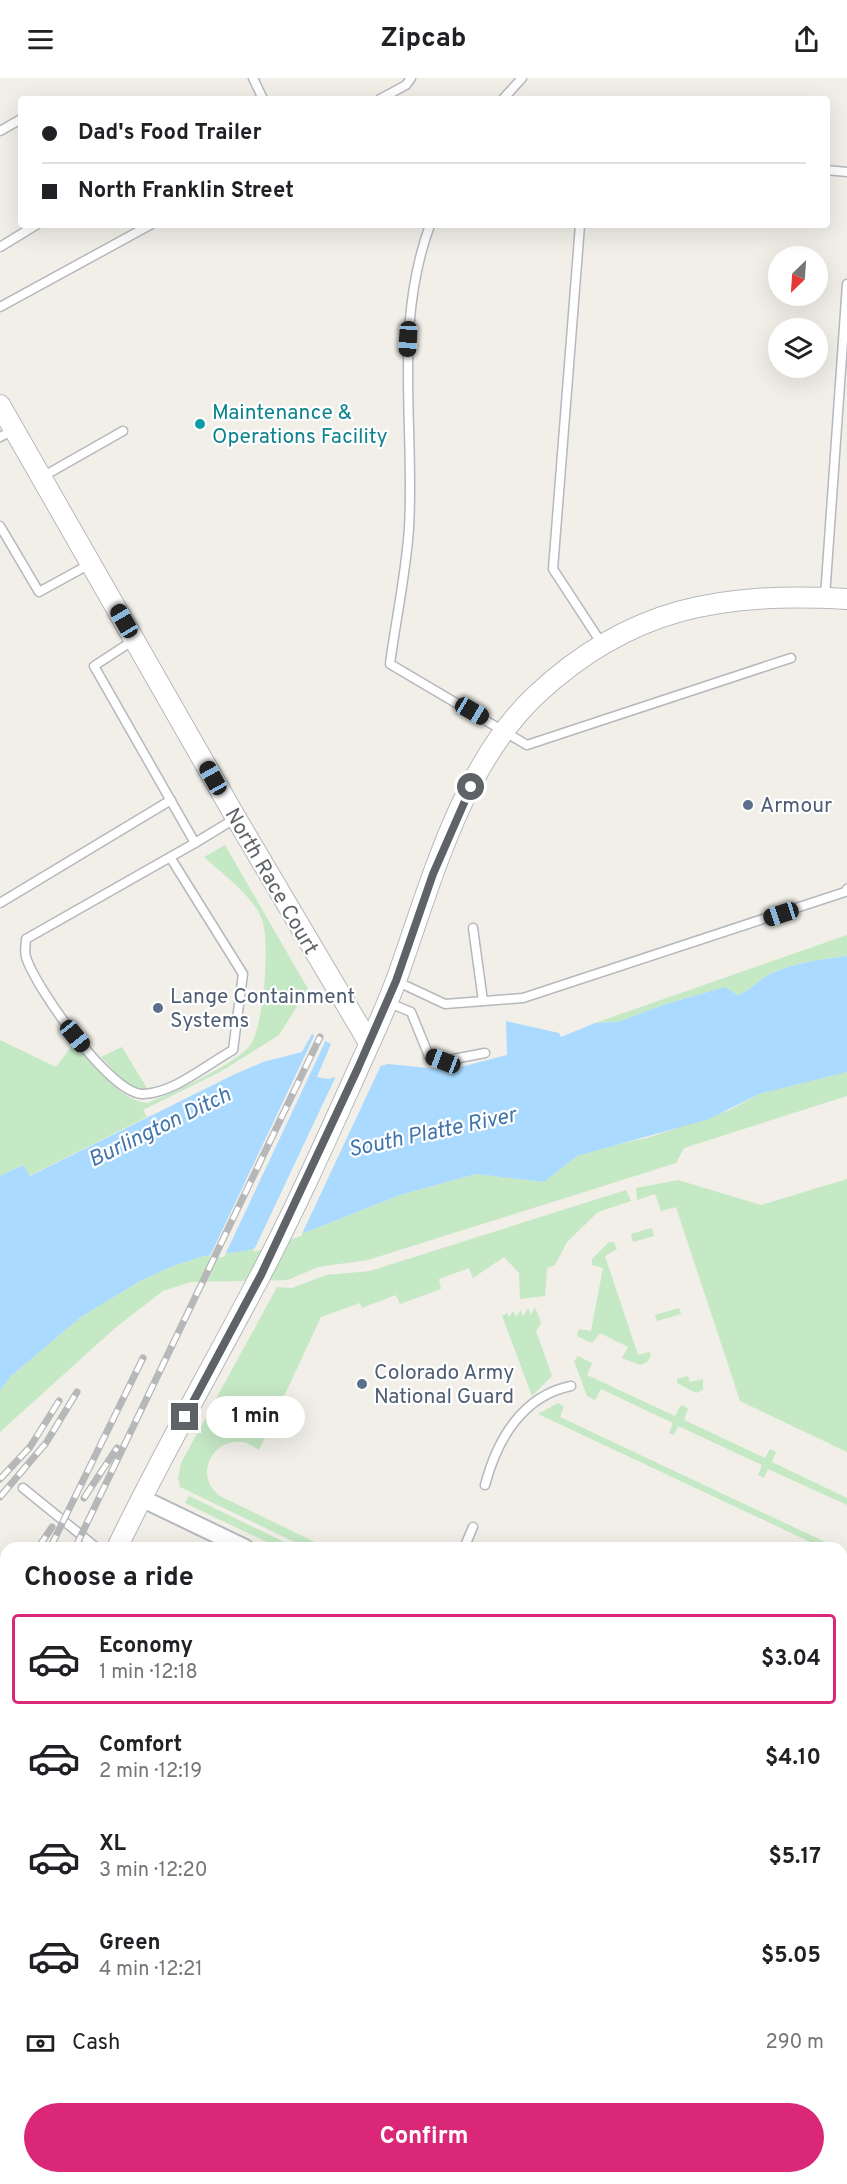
<!DOCTYPE html>
<html lang="en">
<head>
<meta charset="utf-8">
<style>
	body { margin:0; font-family:Overpass,sans-serif; background:#f6f6f6; color:#202124; height:100vh; display:flex; flex-direction:column; font-size:22px; white-space:nowrap }
	* { box-sizing:border-box; margin:0 }
	p { font-size:20px; color:#757577 }
	.icon { flex:none; width:33px; height:33px; fill:none; stroke:currentColor; stroke-width:2; stroke-linecap:round; stroke-linejoin:round }
	.map { position:relative; flex:1; overflow:hidden }
	.sheet { position:absolute; left:0px; top:1464px; width:848px; height:642px; display:flex; flex-direction:column; background:#fff; border-radius:18px 18px 0 0; box-shadow:0 6px 24px #0002 }
	.sheet>* { flex:none }
	.guide { position:absolute; left:18px; top:18px; width:812px; height:132px; border-radius:6px; box-shadow:0 6px 24px #0002; display:grid; align-content:center; height:132px; padding:0 24px; background:#fff }
	.needle { width:39px; rotate:205deg }
	.fabs { position:absolute; left:768px; top:168px; display:grid; gap:12px }
	.fabs a { display:grid; place-items:center; width:60px; height:60px; border-radius:50%; background:#fff; box-shadow:0 6px 24px #0002; font-size:30px }
	.end { position:absolute; width:27px; height:27px; margin:-14px; border:8px solid #5f6368; background:#fff; box-shadow:0 0 0 3px #fff }
	.from { border-radius:50% }
	.bubble { position:absolute; height:42px; border-radius:21px; background:#fff; box-shadow:0 6px 24px #0002; font-size:20px; font-weight:700; line-height:42px; text-align:center }
	.car { position:absolute; width:18px; height:36px; margin:-18px -9px; border-radius:8px; box-shadow:0 0 4px 2px #0007; background:linear-gradient(#222 24%,#8ab4d8 0 40%,#222 0 76%,#8ab4d8 0 86%,#222 0) }
	.guide b { display:flex; align-items:center; gap:21px; height:57px; font-size:22px }
	.guide b+b { border-top:2px solid #e0e0e0 }
	.guide i { width:15px; height:15px; background:#202124 }
	ul { padding:0; list-style:none }
	li { display:flex; align-items:center; gap:18px; height:90px; margin:0 12px 9px; padding:0 12px; border:3px solid transparent; border-radius:6px }
	li div { flex:1 }
	li b { display:block; font-size:22px }
	li em { font-style:normal; font-weight:700 }
	li.current { border-color:#db2777 }
	li>.icon { width:54px; height:54px; stroke-width:1.5 }
	h2 { padding:0 24px; font-size:27px; line-height:72px }
	.pay { display:flex; align-items:center; gap:15px; height:66px; padding:0 24px; font-size:22px }
	.pay p { margin-inline-start:auto }
	.cta { display:flex; gap:12px; margin-top:auto; padding:12px 24px }
	.cta a { flex:1; height:69px; border-radius:36px; background:#db2777; color:#fff; font-size:24px; font-weight:700; line-height:69px; text-align:center }
	header { display:flex; justify-content:space-between; align-items:center; height:78px; padding:0 24px; background:#fff; font-size:27px; font-weight:700 }
	.map>svg:first-child { display:block }
</style>
</head>
<body>
<header><svg class="icon" aria-label="menu" viewBox="0 0 24 24"><path d="M4 6h16M4 12h16M4 18h16"/></svg>Zipcab<svg class="icon" aria-label="share" viewBox="0 0 24 24"><path d="M12 15V3M7 8l5-5 5 5M5 13v7h14v-7"/></svg></header>
<div class="map">
<svg width="847" height="2106" viewBox="0 0 847 2106">
	<rect width="100%" height="100%" fill="#f1efe8"/>
	<g fill="#c5e8c5">
		<path d="M225,767L308,911L279,957L220,994L143,1032L147,1039L29,1098L23,1087L0,1098V962L56,989L74,965C91,984 121,1024 148,1025C175,1013 230,989 249,969C264,953 271,858 261,839C250,815 223,797 204,779Z"/>
		<path d="M847,857V878C824,881 784,886 765,899C754,906 752,911 738,917L725,909L666,926L618,944L595,945Z"/>
		<path d="M122,969L148,1012C130,1014 112,990 101,979Z"/>
		<polygon points="847,994 847,1018 684,1070 676,1085 368,1182 318,1189 288,1202 191,1204 163,1213 115,1250 0,1354 0,1312 11,1298 81,1239 140,1203 173,1188 204,1178 245,1173 312,1152 400,1117 476,1096 544,1104 577,1078 601,1070 647,1060 730,1032 759,1016"/>
		<polygon points="847,1101 847,1374 740,1323 676,1129 661,1133 655,1116 637,1122 636,1110 678,1102 761,1127"/>
		<path d="M626,1112L631,1123L598,1134L567,1164L555,1187L547,1190L545,1218L520,1221L519,1195L504,1179L473,1200L469,1190L439,1201L441,1211L400,1226L396,1217L362,1230L360,1225L321,1239L259,1372C254,1369 247,1364 242,1364C210,1361 194,1400 220,1418L327,1470H307L180,1409L178,1400L181,1385L277,1209L292,1210L326,1197L370,1193Z"/>
		<polygon points="652,1150 654,1158 633,1164 631,1156"/>
		<polygon points="609,1164 614,1164 617,1171 605,1178 638,1277 649,1274 651,1277 647,1284 640,1287 622,1280 628,1269 600,1255 592,1265 577,1258 579,1251 591,1253 603,1190 592,1187 592,1181"/>
		<polygon points="535,1229 541,1245 536,1253 552,1298 532,1318 502,1238 507,1235 509,1239 513,1233 516,1239 521,1232 523,1239 528,1230 531,1237"/>
		<polygon points="679,1230 681,1236 657,1243 655,1237"/>
		<polygon points="578,1278 592,1285 587,1297 675,1338 681,1327 688,1330 684,1342 765,1380 770,1371 776,1374 772,1384 847,1420 847,1427 768,1391 764,1400 758,1397 762,1387 678,1348 674,1357 669,1355 673,1345 601,1311 595,1322 587,1318 574,1283"/>
		<polygon points="688,1298 690,1304 703,1301 703,1312 696,1315 677,1305 677,1301"/>
		<polygon points="558,1325 564,1328 560,1339 838,1470 823,1470 538,1336"/>
		<polygon points="189,1418 297,1470 279,1470 185,1425"/>
		<polygon points="847,1568 847,2106 381,2106 384,2100 842,2100 842,1579"/>
	</g>
	<g fill="#aadaff">
		<path d="M847,878V994L759,1016L709,1041L577,1078L544,1104L476,1096L400,1117L312,1152L245,1173L204,1178L173,1188L140,1203L81,1239L11,1298L0,1312V1098L23,1087L30,1098L233,997L263,984L302,974L312,956L331,966L317,999L328,1001L388,986L449,992L507,977L506,943L559,955L561,959L595,945L618,944L666,926L725,909L738,917C752,911 754,906 765,899C785,886 824,881 847,878Z"/>
		<polygon points="415,2100 684,2100 685,2106 413,2106"/>
	</g>
	<g fill="#f1efe8">
		<polygon points="315,956 326,962 224,1179 209,1180"/>
		<polygon points="382,985 301,1158 253,1174 337,996"/>
	</g>
	<g fill="none" stroke-linecap="round" stroke-linejoin="round">
		<polyline stroke="#aadaff" stroke-width="4.5" points="842,1820 847,1818"/>
		<g stroke="#b5b8bc" stroke-width="11">
			<g id="service">
				<polyline points="253,0 263,21"/>
				<polyline points="380,21 406,7 411,0"/>
				<polyline points="503,21 522,0"/>
				<polyline points="0,53 21,41"/>
				<polyline points="826,92 847,94"/>
				<path d="M430,147C393,248 415,346 409,450C406,495 396,541 390,586L527,667L791,580"/>
				<polyline points="580,147 553,491 602,566"/>
				<polyline points="0,169 36,147"/>
				<polyline points="0,229 150,147"/>
				<polyline points="0,359 14,352"/>
				<polyline points="42,399 123,353"/>
				<polyline points="0,448 39,514 90,486"/>
				<polyline points="825,519 847,206"/>
				<polyline points="134,562 94,588 195,765 236,740"/>
				<path d="M170,779L243,896L233,972C206,987 174,1015 143,1016C111,1017 35,909 26,879C24,874 26,866 26,861L195,765"/>
				<polyline points="0,825 171,722"/>
				<polyline points="473,850 483,923"/>
				<polyline points="396,903 445,926 523,920 845,814 847,811"/>
				<polyline points="387,924 411,934 429,978 443,983 485,975"/>
				<path d="M485,1407C497,1362 522,1318 571,1308"/>
				<polyline points="23,1410 97,1470"/>
				<polyline points="464,1470 473,1449"/>
				<polyline points="0,1664 6,1666"/>
				<polyline points="0,1823 6,1821"/>
				<polyline points="0,1836 6,1843"/>
				<polyline points="0,1980 6,1983"/>
				<polyline points="181,2100 185,2106"/>
				<polyline points="249,2100 262,2106"/>
			</g>
		</g>
		<g stroke="#b5b8bc" stroke-width="20">
			<polyline id="minor" points="141,1420 245,1470"/>
		</g>
		<g stroke="#b5b8bc" stroke-width="22">
			<g id="tertiary">
				<polyline points="0,327 236,740 369,965"/>
				<path d="M117,1470C161,1378 212,1290 259,1200C295,1132 327,1060 359,989C372,960 386,930 397,900C431,805 461,688 536,617C630,529 722,514 847,521"/>
				<polyline points="0,1716 6,1703"/>
			</g>
		</g>
		<use href="#service" stroke="#fff" stroke-width="8"/>
		<use href="#minor" stroke="#fff" stroke-width="16"/>
		<use href="#tertiary" stroke="#fff" stroke-width="20"/>
		<g stroke="#b6b7b8" stroke-width="7">
			<g id="rail">
				<polyline points="0,1401 30,1369 59,1323"/>
				<polyline points="0,1419 46,1365 77,1314"/>
				<polyline points="84,1420 117,1370"/>
				<polyline points="38,1470 52,1449"/>
				<polyline points="50,1470 143,1280"/>
				<polyline points="75,1470 320,959"/>
				<polyline points="0,1506 6,1501"/>
				<polyline points="0,1521 6,1514"/>
				<polyline points="0,1548 6,1539"/>
				<polyline points="0,1611 6,1599"/>
				<polyline points="0,1641 6,1626"/>
				<polyline points="0,1773 6,1789"/>
			</g>
		</g>
		<use href="#rail" stroke="#fff" stroke-width="4.5" stroke-dasharray="14" stroke-linecap="butt"/>
	</g>
	<g fill="none" stroke-linecap="round" stroke-linejoin="round">
		<polyline stroke="#5f6368" stroke-width="8" points="185,1339 261,1197 358,990 396,903 433,796 471,709"/>
	</g>
	<circle fill="#0f9aa8" stroke="#fff" stroke-width="2" cx="200" cy="346" r="6"/>
	<g fill="#5c6f8a" stroke="#fff" stroke-width="2">
		<circle cx="748" cy="727" r="6"/>
		<circle cx="158" cy="930" r="6"/>
		<circle cx="362" cy="1306" r="6"/>
	</g>
	<g text-anchor="middle" stroke-width="4.5" stroke-linejoin="round" paint-order="stroke">
		<g font-size="21" fill="#0d838f" stroke="#fff" text-anchor="start">
			<text x="212" y="341">Maintenance &amp;<tspan x="212" dy="24">Operations Facility</tspan></text>
		</g>
		<g font-size="21" fill="#4e5e75" stroke="#fff" text-anchor="start">
			<text x="760" y="734">Armour</text>
			<text x="170" y="925">Lange Containment<tspan x="170" dy="24">Systems</tspan></text>
			<text x="374" y="1301">Colorado Army<tspan x="374" dy="24">National Guard</tspan></text>
		</g>
		<g font-size="21" fill="#5f6368" stroke="#fff">
			<text transform="translate(272 803) rotate(60)" y="7">North Race Court</text>
		</g>
		<g font-size="22" font-style="italic" fill="#4174aa" stroke="#fff">
			<text transform="translate(159 1048) rotate(-26)" y="8">Burlington Ditch</text>
			<text transform="translate(432 1053) rotate(-12)" y="8">South Platte River</text>
		</g>
	</g>
</svg>
<div class="fabs">
<a><svg class="needle" viewBox="-14 -14 28 28"><path d="M0-13l5 13h-10z" fill="#e53935"/><path d="M0 13l5-13h-10z" fill="#757577"/></svg></a>
<a><svg class="icon" aria-label="layers" viewBox="0 0 24 24"><path d="M12 4l9 5-9 5-9-5zM3 14l9 5 9-5"/></svg></a>
</div>
<i class="end from" style="left:471px;top:709px"></i>
<i class="end" style="left:185px;top:1339px"></i>
<div class="bubble" style="left:206px;top:1318px;width:99px">1 min</div>
<i class="car" style="left:408px;top:261px;rotate:183deg"></i>
<i class="car" style="left:124px;top:543px;rotate:330deg"></i>
<i class="car" style="left:472px;top:633px;rotate:120deg"></i>
<i class="car" style="left:213px;top:700px;rotate:331deg"></i>
<i class="car" style="left:781px;top:836px;rotate:252deg"></i>
<i class="car" style="left:75px;top:958px;rotate:141deg"></i>
<i class="car" style="left:443px;top:983px;rotate:291deg"></i>
<div class="guide">
<b><i class="from"></i>Dad's Food Trailer</b>
<b><i></i>North Franklin Street</b>
</div>
<section class="sheet">
<h2>Choose a ride</h2>
<ul>
<li class="current"><svg class="icon" aria-label="car" viewBox="0 0 24 24"><path d="M5 17H2v-5l4-1 3-4h7l3 4 3 1v5h-3M9 17h6M6 11h13"/><circle cx="7" cy="17" r="2"/><circle cx="17" cy="17" r="2"/></svg><div><b>Economy</b><p>1 min · 12:18</p></div><em>$3.04</em></li>
<li><svg class="icon" aria-label="car" viewBox="0 0 24 24"><path d="M5 17H2v-5l4-1 3-4h7l3 4 3 1v5h-3M9 17h6M6 11h13"/><circle cx="7" cy="17" r="2"/><circle cx="17" cy="17" r="2"/></svg><div><b>Comfort</b><p>2 min · 12:19</p></div><em>$4.10</em></li>
<li><svg class="icon" aria-label="car" viewBox="0 0 24 24"><path d="M5 17H2v-5l4-1 3-4h7l3 4 3 1v5h-3M9 17h6M6 11h13"/><circle cx="7" cy="17" r="2"/><circle cx="17" cy="17" r="2"/></svg><div><b>XL</b><p>3 min · 12:20</p></div><em>$5.17</em></li>
<li><svg class="icon" aria-label="car" viewBox="0 0 24 24"><path d="M5 17H2v-5l4-1 3-4h7l3 4 3 1v5h-3M9 17h6M6 11h13"/><circle cx="7" cy="17" r="2"/><circle cx="17" cy="17" r="2"/></svg><div><b>Green</b><p>4 min · 12:21</p></div><em>$5.05</em></li>
</ul>
<div class="pay"><svg class="icon" aria-label="cash" viewBox="0 0 24 24"><path d="M3 7h18v10H3z"/><circle cx="12" cy="12" r="2"/></svg>Cash<p>290 m</p></div>
<div class="cta"><a>Confirm</a></div>
</section>
</div>
</body>
</html>
